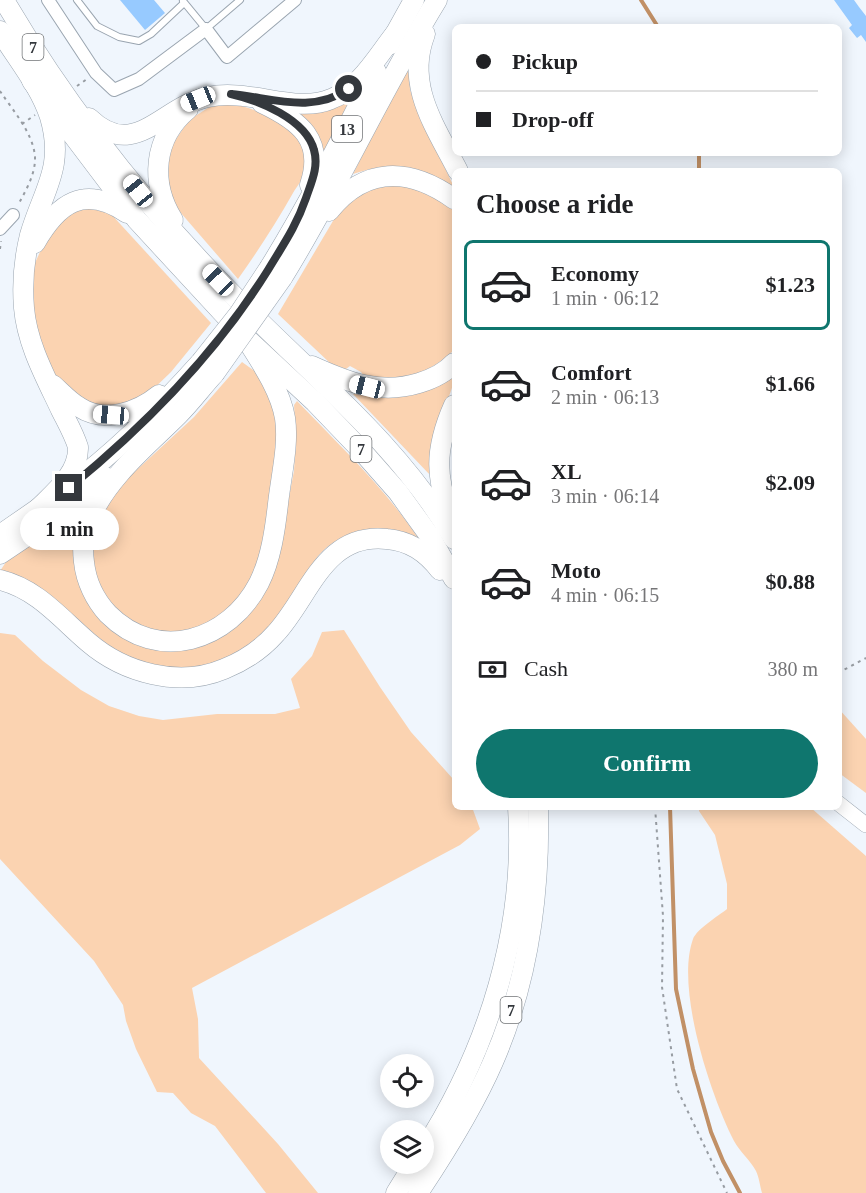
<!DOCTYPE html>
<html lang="en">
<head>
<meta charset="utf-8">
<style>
	body { margin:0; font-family:Georgia,serif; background:#f6f6f6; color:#202124; height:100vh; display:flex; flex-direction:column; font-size:22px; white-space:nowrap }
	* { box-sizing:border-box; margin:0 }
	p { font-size:20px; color:#757577 }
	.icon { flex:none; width:33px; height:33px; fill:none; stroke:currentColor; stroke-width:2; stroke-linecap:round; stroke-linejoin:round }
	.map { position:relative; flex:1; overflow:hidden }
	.side { position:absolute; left:452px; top:168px; width:390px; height:642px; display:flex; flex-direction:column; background:#fff; border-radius:9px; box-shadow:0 3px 15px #0003 }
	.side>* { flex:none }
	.hud { position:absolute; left:452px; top:24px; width:390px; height:132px; border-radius:9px; box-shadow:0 3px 15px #0003; display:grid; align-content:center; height:132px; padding:0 24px; background:#fff }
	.fabs { position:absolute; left:380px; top:1054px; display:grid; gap:12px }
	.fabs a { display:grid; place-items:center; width:54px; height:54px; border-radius:50%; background:#fff; box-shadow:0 3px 15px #0003; font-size:30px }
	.end { position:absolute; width:27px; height:27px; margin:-14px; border:8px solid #34383d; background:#fff; box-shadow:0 0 0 3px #fff }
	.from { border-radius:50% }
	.bubble { position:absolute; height:42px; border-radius:21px; background:#fff; box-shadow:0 3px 15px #0003; font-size:20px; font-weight:600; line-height:42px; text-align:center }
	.car { position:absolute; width:18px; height:36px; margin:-18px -9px; border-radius:8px; box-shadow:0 0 4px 2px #0007; background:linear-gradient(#fff 24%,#345 0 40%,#fff 0 76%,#345 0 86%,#fff 0) }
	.hud b { display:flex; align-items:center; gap:21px; height:57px; font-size:22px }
	.hud b+b { border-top:2px solid #e0e0e0 }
	.hud i { width:15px; height:15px; background:#202124 }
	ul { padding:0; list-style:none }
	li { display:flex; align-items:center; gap:18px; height:90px; margin:0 12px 9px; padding:0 12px; border:3px solid transparent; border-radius:9px }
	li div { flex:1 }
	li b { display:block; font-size:22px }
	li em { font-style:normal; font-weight:600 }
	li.current { border-color:#0f766e }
	li>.icon { width:54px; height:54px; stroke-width:1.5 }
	h2 { padding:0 24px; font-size:27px; line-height:72px }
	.pay { display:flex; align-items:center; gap:15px; height:66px; padding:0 24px; font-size:22px }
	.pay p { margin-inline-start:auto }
	.primary-button { display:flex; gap:12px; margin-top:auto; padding:12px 24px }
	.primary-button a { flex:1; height:69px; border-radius:36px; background:#0f766e; color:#fff; font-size:24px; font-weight:600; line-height:69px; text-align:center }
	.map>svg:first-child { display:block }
</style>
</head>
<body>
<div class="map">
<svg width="866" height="1193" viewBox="0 0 866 1193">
	<rect width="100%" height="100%" fill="#f0f6fd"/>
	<g fill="#fbd3b1">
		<path d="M409,63L410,90L420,116L454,187C418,165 393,161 353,174Z"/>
		<polygon points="353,93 323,155 286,108"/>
		<path d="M230,103C261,110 311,129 306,169C305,177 297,186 293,193C276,223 258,251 238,279L174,205L166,175L172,145L189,120L214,104Z"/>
		<path d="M407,184L449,203L454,209V350C426,376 403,381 365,378L361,372L350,366L346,369L331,364L278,314L343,204L366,188Z"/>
		<polygon points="86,207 111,214 211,323 171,372 146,396 111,407 84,402 55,376 36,330 31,293 34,265 46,239 68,214"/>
		<polygon points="242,362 260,375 273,401 279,433 262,553 242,596 207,627 161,634 119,615 94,577 92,532 116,489 194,417"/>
		<path d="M454,374C454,394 441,409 435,428C430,444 430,458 430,475L353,394L388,396Z"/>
		<path d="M297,401C339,445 384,487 418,538C383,523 339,527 315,560C299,582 288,607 269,628C250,648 222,664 194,667C93,676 79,589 0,571L6,562L89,506L92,606L187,647L276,564L294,471L296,439L294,405Z"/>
		<polygon points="344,630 380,687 411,732 454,780 454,807 472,807 480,829 460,845 192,988 198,1019 199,1058 278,1144 318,1193 266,1193 215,1126 191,1113 173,1093 157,1092 136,1049 126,1021 123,1005 94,961 0,859 0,633 15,635 43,661 81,690 109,706 139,716 163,720 217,714 275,714 300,708 291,679 312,656 322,632"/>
		<polygon points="838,708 866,739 866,793 839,773"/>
		<path d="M699,807H810L866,856V1193H762C760,1186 759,1177 756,1171C750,1160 740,1152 734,1141C711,1096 675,989 693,939C697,929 718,916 727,909V884L715,835L699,811Z"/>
	</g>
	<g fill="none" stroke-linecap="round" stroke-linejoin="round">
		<g stroke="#c19066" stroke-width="4">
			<polyline points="641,0 658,27"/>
			<polyline points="699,171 699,153"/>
			<polyline points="670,807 676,989 693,1069 711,1132 723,1161 740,1193"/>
		</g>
	</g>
	<g fill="#97caff">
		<polygon points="120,0 154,0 165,13 145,30"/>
		<polygon points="834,0 854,0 859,7 866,16 866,42 861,35 857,38 849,28 852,25"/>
	</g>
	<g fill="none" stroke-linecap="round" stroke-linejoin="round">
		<g stroke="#9aa5b0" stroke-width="8">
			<g id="service">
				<polyline points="77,0 97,26 119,37 139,41 151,34 184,3"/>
				<polyline points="183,1 206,29 240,0"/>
			</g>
		</g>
		<g stroke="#9aa5b0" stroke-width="14">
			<g id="minor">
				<polyline points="48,0 96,73 114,90 139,79 206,29 227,57 295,0"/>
				<polyline points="0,229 13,215"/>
			</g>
		</g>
		<g stroke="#9aa5b0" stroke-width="16">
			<polyline id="tertiary" points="838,803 866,825"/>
		</g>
		<g stroke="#9aa5b0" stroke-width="21">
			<g id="trunk">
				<path d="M4,0C66,106 143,203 229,291C306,371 398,442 454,539"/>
				<path d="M0,31C17,59 40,86 50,117C65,168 43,190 30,235C24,259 22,284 24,308C27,344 46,378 61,410C67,422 74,434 78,447C79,475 52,494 34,513"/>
				<path d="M425,34C405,85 435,126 458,171"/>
				<polyline points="389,45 414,0"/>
				<polyline points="32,81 137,220 245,337 315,402 361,450 398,492 429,535 454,579"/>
				<path d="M262,103C300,121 325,140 310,185"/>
				<path d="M89,118C135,162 161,107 208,97C249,88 296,114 331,99C360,88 376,58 395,34"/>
				<path d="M329,211C365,166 409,167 454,199"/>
				<path d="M173,220C150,183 153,138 188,109"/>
				<path d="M35,243C58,203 84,184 127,213"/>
				<path d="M270,267C309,204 342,138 376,71"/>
				<path d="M282,278C338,188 381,91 437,0"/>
				<path d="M312,366C347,382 380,395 419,383C432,379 445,373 454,363"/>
				<path d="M214,374C202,387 191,402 178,415C147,446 109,476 90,518C84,531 82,547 84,562C86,581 95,600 108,614C158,664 229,641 259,583C271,559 275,530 278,504C281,476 289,445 285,418C280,389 260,361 245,337"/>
				<path d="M53,385C62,393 70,402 79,407C105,424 138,412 159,395"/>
				<path d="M66,489C116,452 160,408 201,362"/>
				<path d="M453,524C435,478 434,450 454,405"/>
				<polyline points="0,535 42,506"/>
				<polyline points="0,554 76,503 108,478"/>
				<path d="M0,580C37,589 60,618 88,642C124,673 179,688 224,669C244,661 262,649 276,633C310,596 324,532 387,539C410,541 426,552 440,570"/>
				<path d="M423,1151C489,1049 526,928 518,807"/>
				<polyline points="396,1193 414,1164"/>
				<path d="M418,1193C446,1151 473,1108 493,1062C528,982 540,894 538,807"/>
			</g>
		</g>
		<g stroke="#979ca2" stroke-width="2" stroke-dasharray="3 4.5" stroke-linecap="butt">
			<polyline points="77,86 87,79"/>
			<path d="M0,91C13,111 36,136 35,161C34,177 25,192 18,205"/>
			<polyline points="22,124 35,115"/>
			<polyline points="0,249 1,241"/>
			<polyline points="838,673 866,658"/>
			<polyline points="655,807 663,916 662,987 677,1089 727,1193"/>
		</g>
		<use href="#service" stroke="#fff" stroke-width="6"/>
		<use href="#minor" stroke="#fff" stroke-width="12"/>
		<use href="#tertiary" stroke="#fff" stroke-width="15"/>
		<use href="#trunk" stroke="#fff" stroke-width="20"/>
		<g stroke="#9aa5b0" stroke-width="21" stroke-linecap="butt">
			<g id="trunk-bridge">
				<polyline points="201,362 239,314 270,267"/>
				<polyline points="214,374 282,278"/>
			</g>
		</g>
		<use href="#trunk-bridge" stroke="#fff" stroke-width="20"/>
	</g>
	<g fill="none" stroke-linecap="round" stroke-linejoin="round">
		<path stroke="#34383d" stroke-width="8" d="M69,488C146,425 215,355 268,270C283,245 296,227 306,198C311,183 319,167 314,150C306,119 258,100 231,94C273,98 311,114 349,89"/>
	</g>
	<g text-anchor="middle" stroke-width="4.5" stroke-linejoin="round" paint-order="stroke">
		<g fill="#fff" stroke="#717477" stroke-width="1.5">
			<rect x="22.5" y="34" width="21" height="26" rx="4.5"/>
			<rect x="332" y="116" width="30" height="26" rx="4.5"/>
			<rect x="350.5" y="436" width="21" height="26" rx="4.5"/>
			<rect x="500.5" y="997" width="21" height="26" rx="4.5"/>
		</g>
		<g font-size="16" font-weight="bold" fill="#34383d">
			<text x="33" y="53">7</text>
			<text x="347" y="135">13</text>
			<text x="361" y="455">7</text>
			<text x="511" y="1016">7</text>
		</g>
	</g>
</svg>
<div class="fabs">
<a><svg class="icon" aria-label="locate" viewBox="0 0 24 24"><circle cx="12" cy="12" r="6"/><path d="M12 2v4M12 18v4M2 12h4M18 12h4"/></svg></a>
<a><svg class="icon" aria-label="layers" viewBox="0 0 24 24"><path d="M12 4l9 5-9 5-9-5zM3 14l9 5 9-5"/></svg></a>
</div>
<i class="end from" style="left:349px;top:89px"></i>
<i class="end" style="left:69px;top:488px"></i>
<div class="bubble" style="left:20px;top:508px;width:99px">1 min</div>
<i class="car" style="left:198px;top:99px;rotate:248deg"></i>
<i class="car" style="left:138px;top:191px;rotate:321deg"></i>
<i class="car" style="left:218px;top:280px;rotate:316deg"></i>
<i class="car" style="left:367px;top:387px;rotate:284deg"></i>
<i class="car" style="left:111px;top:415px;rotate:275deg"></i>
<div class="hud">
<b><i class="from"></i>Pickup</b>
<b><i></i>Drop-off</b>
</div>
<section class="side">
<h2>Choose a ride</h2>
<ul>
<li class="current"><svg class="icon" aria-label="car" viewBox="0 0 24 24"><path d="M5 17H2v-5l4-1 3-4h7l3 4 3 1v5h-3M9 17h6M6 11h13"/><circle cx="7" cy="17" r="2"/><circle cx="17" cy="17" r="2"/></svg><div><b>Economy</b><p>1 min · 06:12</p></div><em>$1.23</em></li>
<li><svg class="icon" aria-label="car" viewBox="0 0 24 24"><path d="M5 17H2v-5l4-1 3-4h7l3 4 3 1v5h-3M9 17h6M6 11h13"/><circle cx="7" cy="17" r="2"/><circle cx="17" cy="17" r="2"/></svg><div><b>Comfort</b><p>2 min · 06:13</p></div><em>$1.66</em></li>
<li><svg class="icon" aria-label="car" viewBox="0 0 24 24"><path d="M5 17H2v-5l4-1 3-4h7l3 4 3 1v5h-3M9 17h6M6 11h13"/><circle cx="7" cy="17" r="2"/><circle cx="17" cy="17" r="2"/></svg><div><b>XL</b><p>3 min · 06:14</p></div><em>$2.09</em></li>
<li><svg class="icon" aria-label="car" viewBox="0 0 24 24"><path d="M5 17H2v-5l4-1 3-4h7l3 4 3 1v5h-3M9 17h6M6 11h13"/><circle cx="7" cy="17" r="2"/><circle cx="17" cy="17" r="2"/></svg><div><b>Moto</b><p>4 min · 06:15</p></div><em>$0.88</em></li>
</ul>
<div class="pay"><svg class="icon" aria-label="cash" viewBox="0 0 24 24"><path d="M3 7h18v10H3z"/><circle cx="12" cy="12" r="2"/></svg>Cash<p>380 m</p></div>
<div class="primary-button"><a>Confirm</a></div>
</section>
</div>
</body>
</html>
